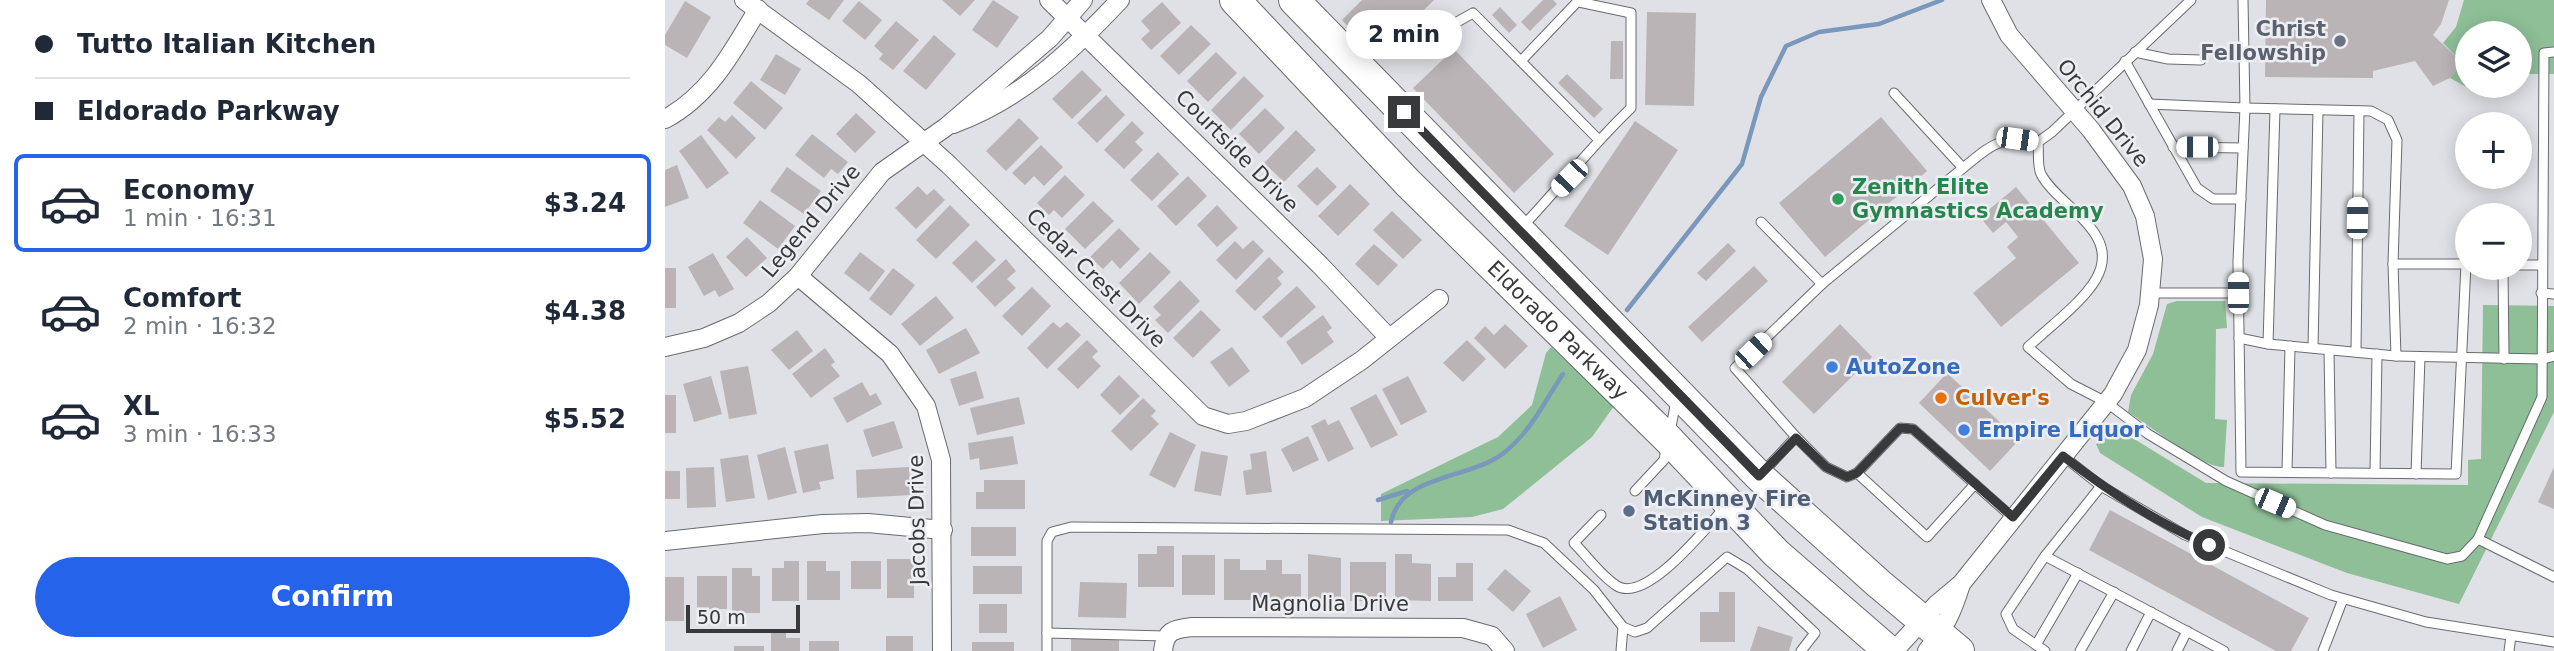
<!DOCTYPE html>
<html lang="en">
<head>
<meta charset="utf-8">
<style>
	body { margin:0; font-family:"DejaVu Sans",sans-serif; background:#f2f2f3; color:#1f2937; height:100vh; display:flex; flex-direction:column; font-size:26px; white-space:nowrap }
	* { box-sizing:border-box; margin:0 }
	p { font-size:23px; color:#747a83 }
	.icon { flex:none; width:38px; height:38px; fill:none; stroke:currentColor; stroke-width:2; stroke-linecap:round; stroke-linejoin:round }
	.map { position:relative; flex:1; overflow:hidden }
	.drawer { display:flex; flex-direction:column; background:#fff; width:665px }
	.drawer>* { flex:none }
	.guide { display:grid; align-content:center; height:154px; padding:0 35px; background:#fff }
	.controls { position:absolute; left:1790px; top:21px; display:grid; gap:14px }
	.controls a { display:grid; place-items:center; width:77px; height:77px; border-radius:50%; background:#fff; box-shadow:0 4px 18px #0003; font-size:35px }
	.scale { position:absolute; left:21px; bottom:18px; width:114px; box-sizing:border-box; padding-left:7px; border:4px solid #38393b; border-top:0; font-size:19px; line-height:24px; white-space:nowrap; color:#38393b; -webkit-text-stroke:5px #edeef3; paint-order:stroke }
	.end { position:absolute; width:32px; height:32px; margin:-16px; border:9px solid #38393b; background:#fff; box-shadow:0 0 0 4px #fff }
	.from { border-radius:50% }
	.bubble { position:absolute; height:49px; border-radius:24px; background:#fff; box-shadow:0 4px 18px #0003; font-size:23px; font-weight:800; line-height:49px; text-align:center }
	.car { position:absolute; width:21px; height:42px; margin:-21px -10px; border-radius:9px; box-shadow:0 0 5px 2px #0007; background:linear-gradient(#fff 24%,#345 0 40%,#fff 0 76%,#345 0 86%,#fff 0) }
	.guide b { display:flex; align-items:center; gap:24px; height:66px; font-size:26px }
	.guide b+b { border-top:2px solid #e0e1e3 }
	.guide i { width:18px; height:18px; background:#1f2937 }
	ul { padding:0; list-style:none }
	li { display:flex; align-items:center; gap:21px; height:98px; margin:0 14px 10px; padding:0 21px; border:4px solid transparent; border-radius:10px }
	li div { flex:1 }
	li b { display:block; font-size:26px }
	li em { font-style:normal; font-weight:800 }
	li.on { border-color:#2563eb }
	li>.icon { width:63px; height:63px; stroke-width:1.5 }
	.button { display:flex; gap:14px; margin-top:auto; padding:14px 35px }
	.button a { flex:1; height:80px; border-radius:42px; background:#2563eb; color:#fff; font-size:28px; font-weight:800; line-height:80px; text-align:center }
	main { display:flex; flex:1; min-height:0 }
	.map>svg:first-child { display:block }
</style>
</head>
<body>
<main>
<section class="drawer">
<div class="guide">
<b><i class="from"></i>Tutto Italian Kitchen</b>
<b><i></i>Eldorado Parkway</b>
</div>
<ul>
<li class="on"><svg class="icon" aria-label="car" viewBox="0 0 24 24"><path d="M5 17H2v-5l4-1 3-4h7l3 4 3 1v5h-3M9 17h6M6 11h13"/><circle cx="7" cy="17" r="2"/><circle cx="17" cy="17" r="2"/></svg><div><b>Economy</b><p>1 min · 16:31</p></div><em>$3.24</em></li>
<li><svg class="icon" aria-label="car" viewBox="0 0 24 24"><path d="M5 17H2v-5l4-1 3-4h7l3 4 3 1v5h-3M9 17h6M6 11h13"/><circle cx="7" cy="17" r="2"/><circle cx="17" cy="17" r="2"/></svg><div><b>Comfort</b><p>2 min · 16:32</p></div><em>$4.38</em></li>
<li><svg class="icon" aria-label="car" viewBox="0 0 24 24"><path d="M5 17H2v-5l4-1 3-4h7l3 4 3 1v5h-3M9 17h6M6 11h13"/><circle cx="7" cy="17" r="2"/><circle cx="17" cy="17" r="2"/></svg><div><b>XL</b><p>3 min · 16:33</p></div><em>$5.52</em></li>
</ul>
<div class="button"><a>Confirm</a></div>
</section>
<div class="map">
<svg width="1889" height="651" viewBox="0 0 1889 651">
	<rect width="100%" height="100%" fill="#dfe1e6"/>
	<g fill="#8ebf97">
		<polygon points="1799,0 1889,0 1889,74 1855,74 1855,33 1802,33 1802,86 1818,86 1818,96 1785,78 1798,63 1778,43 1791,27"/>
		<path d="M1512,301H1560L1562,328L1551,329L1550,419L1562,420L1559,467C1540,469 1482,424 1463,412L1466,395L1488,354L1502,304Z"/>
		<polygon points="1818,305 1889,306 1889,412 1794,604 1682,573 1537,517 1435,453 1431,444 1448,429 1456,431 1541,483 1803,485 1803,460 1816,459"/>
		<polygon points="886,347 949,406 927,437 838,509 807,517 716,521 716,494 833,437 867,405 881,353"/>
	</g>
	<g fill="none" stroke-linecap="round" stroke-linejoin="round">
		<g stroke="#7a97bc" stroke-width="4.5">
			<polyline points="962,310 1077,164 1096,97 1121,46 1154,32 1214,24 1277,0"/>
			<polyline points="713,500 742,491"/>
			<path d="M726,522C736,473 806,480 840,452C867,430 879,402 898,374"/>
		</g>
	</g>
	<g fill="#bab4b6">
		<polygon points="144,0 179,0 164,20 141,4"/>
		<polygon points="277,0 310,0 295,16"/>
		<polygon points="328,0 354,17 332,48 307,30"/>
		<polygon points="697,0 769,0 712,56 677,20"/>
		<polygon points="878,0 888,0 892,4 865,31 856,22"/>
		<polygon points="1601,0 1784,0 1776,24 1768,35 1798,63 1785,78 1768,86 1750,61 1708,71 1708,78 1600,77"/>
		<polygon points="20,1 46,17 22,58 0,45 0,35"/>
		<polygon points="194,1 217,20 200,40 177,21"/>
		<polygon points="497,2 516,23 486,50 476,39 485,31 476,21"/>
		<polygon points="835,7 852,25 844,33 827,15"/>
		<polygon points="982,12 1031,13 1029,106 980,105"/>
		<polygon points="231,21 254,40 228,70 214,59 218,54 209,46"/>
		<polygon points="526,25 546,44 514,75 495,56"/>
		<polygon points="269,35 291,54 261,90 238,71"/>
		<polygon points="946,41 958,41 958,79 945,79"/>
		<polygon points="789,49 889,154 849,193 748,88"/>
		<polygon points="551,52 572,73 543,102 522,81"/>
		<polygon points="111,54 136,69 120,95 95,80"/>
		<polygon points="417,70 437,90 407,119 387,99"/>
		<polygon points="902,74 938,109 929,118 893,83"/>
		<polygon points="579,76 599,96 566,130 546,110"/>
		<polygon points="86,81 118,108 100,130 68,103"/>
		<polygon points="441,95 460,115 432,143 412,123"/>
		<polygon points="600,108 620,128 594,154 574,134"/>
		<polygon points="191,113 211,132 190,153 171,134"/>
		<polygon points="67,115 91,138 71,159 42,130 54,117 60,122"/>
		<polygon points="1216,117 1262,171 1160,257 1114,203"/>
		<polygon points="354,118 374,138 341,171 321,151"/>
		<polygon points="467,121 479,133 470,142 478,150 459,169 439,150"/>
		<polygon points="970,121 1013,150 943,255 899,226"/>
		<polygon points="631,130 651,150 619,182 599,163"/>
		<polygon points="147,134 183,162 173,174 166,169 159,178 130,155"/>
		<polygon points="36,135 64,173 42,189 14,151"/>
		<polygon points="376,145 398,167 379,186 369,176 360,185 347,173"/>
		<polygon points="493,152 514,174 487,201 465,180"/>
		<polygon points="12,165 24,198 0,207 0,170"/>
		<polygon points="122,167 156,191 139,214 105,191"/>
		<polygon points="652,167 672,187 652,206 632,186"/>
		<polygon points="400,175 420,195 397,218 389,210 384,215 372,203"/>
		<polygon points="523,176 542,196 511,226 492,206"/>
		<polygon points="685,184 705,204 673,236 653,216"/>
		<polygon points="253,186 262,195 269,189 280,200 251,229 230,208"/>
		<polygon points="1351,187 1414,263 1336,327 1308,293 1351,258 1342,247 1353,237 1341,222 1328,233 1315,217"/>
		<polygon points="95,200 130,226 113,249 78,223"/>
		<polygon points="428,201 449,221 420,249 400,229"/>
		<polygon points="285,205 305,225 271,259 251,240"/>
		<polygon points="552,205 573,228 552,247 532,225"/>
		<polygon points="727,211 757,240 738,259 708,230"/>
		<polygon points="454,228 475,249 455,269 447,260 438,269 425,257"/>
		<polygon points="82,237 102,258 81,277 61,257"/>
		<polygon points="311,240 331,260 307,283 287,263"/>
		<polygon points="588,240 599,251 571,280 551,260 570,241 578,249"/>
		<polygon points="1063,243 1071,251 1041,281 1032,273"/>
		<polygon points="709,244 733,265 713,286 690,264"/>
		<polygon points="195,252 220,271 204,292 179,273"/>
		<polygon points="485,252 506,272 474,304 454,283"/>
		<polygon points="48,253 69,289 54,297 50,290 39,296 23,267"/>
		<polygon points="604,257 619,272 612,278 617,284 590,311 570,291"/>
		<polygon points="341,259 351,271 342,279 351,288 330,307 311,287"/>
		<polygon points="1089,266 1103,281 1037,342 1023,327"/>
		<rect x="0" y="268" width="11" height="40"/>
		<polygon points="228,268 250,285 226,316 204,299"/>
		<polygon points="515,280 535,301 503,333 490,320 496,315 488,307"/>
		<polygon points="632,286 651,307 616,338 597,317"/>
		<polygon points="367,287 386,306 357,336 337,316"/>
		<polygon points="271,296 289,318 255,346 236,324"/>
		<polygon points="536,310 556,330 528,358 508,338"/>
		<polygon points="658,315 667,328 662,332 669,342 637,365 621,342"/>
		<polygon points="388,322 395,328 402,322 416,335 382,369 362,348"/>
		<polygon points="840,324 863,346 840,369 809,338 820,326 829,335"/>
		<polygon points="1175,324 1207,357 1149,414 1117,382"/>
		<polygon points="301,328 315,353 274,374 261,350"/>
		<polygon points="132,330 148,351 124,370 106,350"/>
		<polygon points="422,340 433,351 427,357 436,366 413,389 392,369"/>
		<polygon points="802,340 821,359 798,382 778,363"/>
		<polygon points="567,347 585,371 564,387 545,362"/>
		<polygon points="160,348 170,362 166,365 175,376 146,398 127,374"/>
		<polygon points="83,366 92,414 64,419 55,371"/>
		<polygon points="311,371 319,398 294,406 285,379"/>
		<polygon points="1282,373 1354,440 1325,471 1254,403"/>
		<polygon points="454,375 475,396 455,415 435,395"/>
		<polygon points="46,376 57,414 29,422 18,384"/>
		<polygon points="743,376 762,412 736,425 717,389"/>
		<polygon points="197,382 205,396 211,393 217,404 182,423 168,398"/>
		<polygon points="711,394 733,435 706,448 685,408"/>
		<rect x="0" y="395" width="11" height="38"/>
		<polygon points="354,397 360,424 312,435 305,408"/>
		<polygon points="478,398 491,411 486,416 494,424 466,451 446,431"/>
		<polygon points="660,419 663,425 674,420 689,449 663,462 646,426"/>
		<polygon points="229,421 238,448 207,457 198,430"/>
		<polygon points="505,432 531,445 510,488 484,475"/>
		<polygon points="348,436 353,464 315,470 314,458 305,460 303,443"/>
		<polygon points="643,436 654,460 628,472 616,449"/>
		<polygon points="163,444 169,479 154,482 156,489 138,493 129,451"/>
		<polygon points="120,447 132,493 103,500 92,455"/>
		<polygon points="536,451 563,456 556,496 529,491"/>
		<polygon points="601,451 607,492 581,495 578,471 587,469 585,454"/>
		<polygon points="83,455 90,498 61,502 55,459"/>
		<polygon points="49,467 51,507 22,508 21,468"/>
		<polygon points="244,467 246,495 192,498 191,470"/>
		<polygon points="1889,467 1889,509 1873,502"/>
		<rect x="0" y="471" width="15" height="28"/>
		<polygon points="319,480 360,480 360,509 311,509 311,492 319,492"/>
		<polygon points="1445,510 1644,618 1626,651 1611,651 1424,550"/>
		<rect x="306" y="527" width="45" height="29"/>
		<polygon points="492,546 509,546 509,587 473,587 473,554 492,554"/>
		<polygon points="643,554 676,558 676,600 643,600"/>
		<polygon points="730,554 747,554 747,563 766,564 766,601 730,600"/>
		<rect x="517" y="555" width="33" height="40"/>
		<rect x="222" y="559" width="27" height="39"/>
		<polygon points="559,559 575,559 575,570 601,570 601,560 617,560 617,574 636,574 636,600 559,600"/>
		<polygon points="119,561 134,561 134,601 107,601 107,568 119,568"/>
		<polygon points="142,561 161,561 161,571 175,571 175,600 142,600"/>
		<rect x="186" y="561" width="30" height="28"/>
		<rect x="685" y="562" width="36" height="39"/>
		<polygon points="791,563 808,563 808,601 773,601 773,577 791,577"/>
		<rect x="308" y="566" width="49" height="28"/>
		<polygon points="67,568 87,568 87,576 95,576 95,613 67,613"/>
		<polygon points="840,569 866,591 848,612 822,589"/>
		<rect x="32" y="576" width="30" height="33"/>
		<rect x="0" y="577" width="19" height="44"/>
		<polygon points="415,582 462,583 461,618 413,617"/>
		<polygon points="1054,592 1070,592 1070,642 1035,642 1035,612 1054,612"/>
		<polygon points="895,596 912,630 878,648 861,614"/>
		<rect x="314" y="604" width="28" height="29"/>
		<polygon points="1093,626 1128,637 1124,651 1085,651"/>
		<polygon points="106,633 121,633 121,638 135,638 135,651 106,651"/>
		<rect x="221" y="636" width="27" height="15"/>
		<rect x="406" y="638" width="48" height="13"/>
		<rect x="144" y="641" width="30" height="10"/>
		<rect x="307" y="642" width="42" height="9"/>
		<rect x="69" y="646" width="30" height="5"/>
	</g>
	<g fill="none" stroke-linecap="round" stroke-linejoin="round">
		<g stroke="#696b6f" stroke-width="11">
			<g id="service">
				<polyline points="767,44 792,22 808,13 933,139"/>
				<polyline points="1470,52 1503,59 1536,60"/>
				<polyline points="856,61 914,0"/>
				<polyline points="1460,61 1532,188 1548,199 1576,199"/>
				<path d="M1229,93L1298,168C1328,144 1334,136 1373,142L1387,132L1526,0"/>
				<polyline points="1484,104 1580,108 1578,0"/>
				<path d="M1373,142C1374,151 1372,166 1376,174C1393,207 1458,232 1431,279C1418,302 1383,328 1363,347L1406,384L1441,402L1483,434L1561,481L1660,525L1782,559L1797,556L1813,539L1877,397L1879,53L1889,52"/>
				<polyline points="1508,147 1578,148"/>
				<polyline points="1096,222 1157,284"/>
				<path d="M858,226C895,187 927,145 966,108V13L914,2"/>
				<polyline points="1728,264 1732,140 1723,120 1706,111 1580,108 1573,261 1576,472 1791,474 1801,264"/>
				<polyline points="1855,265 1876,265"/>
				<polyline points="1838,268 1839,359"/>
				<polyline points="1485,293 1573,293"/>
				<polyline points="1876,293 1889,294"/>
				<polyline points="1574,338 1603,344 1731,356 1728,264 1802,264"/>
				<polyline points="1603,344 1610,109"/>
				<polyline points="1648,348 1653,110"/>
				<polyline points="1664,350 1666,473"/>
				<polyline points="1691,352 1694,111"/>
				<polyline points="1731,356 1878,359 1889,356"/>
				<polyline points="1005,432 1011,401"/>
				<polyline points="1131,437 1161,467 1182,477 1192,473 1235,428 1248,429 1348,518"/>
				<polyline points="1398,456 1436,486 1520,535 1666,595 1761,622 1889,642"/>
				<polyline points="1622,472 1625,346"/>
				<polyline points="1097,473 1131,437 1070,368 1157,284 1298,168"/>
				<polyline points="1192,473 1262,537 1310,484"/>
				<polyline points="1710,473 1712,354"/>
				<polyline points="1751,474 1755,357"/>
				<polyline points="970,491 999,460 1002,445"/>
				<path d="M936,515L909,543C922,556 936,576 952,586C982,604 1043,525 1062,505"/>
				<polyline points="1813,539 1889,577"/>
				<polyline points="1380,556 1559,651"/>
				<polyline points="382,633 500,636"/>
				<polyline points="1371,645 1413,573"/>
				<polyline points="382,651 382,541 387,532 406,527 843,530 879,543 929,590 958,627 970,632 982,628 1062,557 1082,569 1150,633 1136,651"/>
				<polyline points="956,651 958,627"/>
				<polyline points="1380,651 1348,629 1341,614 1380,556 1436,486"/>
				<polyline points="1415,651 1449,592"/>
				<polyline points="1466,651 1486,612"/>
				<polyline points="1512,651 1522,631"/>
				<polyline points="1658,651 1678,599"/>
				<polyline points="1844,651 1846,636"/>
			</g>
		</g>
		<g stroke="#696b6f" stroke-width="20">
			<g id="minor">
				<polyline points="79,0 194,84 284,165 538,416 563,424 581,421 640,398 697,360 774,299"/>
				<polyline points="384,0 655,265 724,338"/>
				<path d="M0,119C45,95 68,51 93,9"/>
				<path d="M288,124C355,100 406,52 455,0"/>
				<polyline points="133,276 225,354 261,406 276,460 277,651"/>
				<polyline points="0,347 39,338 74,323 104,303 133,276 217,172 281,127 337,79 385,38 418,0"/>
				<polyline points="0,541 158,524 203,523 278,530"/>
				<path d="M498,651C500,631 508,629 527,627L798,628L827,636L840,651"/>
				<polyline points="1229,651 1271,605 1296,584 1448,394 1472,350 1484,305 1488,259 1480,216 1467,186 1426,130 1344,35 1326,0"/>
				<path d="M1262,651C1279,630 1288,610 1296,584"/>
			</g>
		</g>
		<g stroke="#696b6f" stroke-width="32">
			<g id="primary">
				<path id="s1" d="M570,0L743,183L1004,440L1111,553L1224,651"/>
				<polyline points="629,0 1094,476 1213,583 1294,651"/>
			</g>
		</g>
		<use href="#service" stroke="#fff" stroke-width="9"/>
		<use href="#minor" stroke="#fff" stroke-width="18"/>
		<use href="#primary" stroke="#fff" stroke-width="30"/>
	</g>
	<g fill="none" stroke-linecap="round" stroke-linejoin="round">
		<path stroke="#38393b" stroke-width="9" d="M739,112L1094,476L1131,438L1161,467L1182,477L1192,473L1235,428L1248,429L1348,517L1398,456C1443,491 1492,523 1544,545"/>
	</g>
	<circle fill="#6b7280" stroke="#edeef3" stroke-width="2.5" cx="1675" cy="41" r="7"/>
	<circle fill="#2e9e5b" stroke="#edeef3" stroke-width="2.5" cx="1173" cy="199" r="7"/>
	<g fill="#3f7fe0" stroke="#edeef3" stroke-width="2.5">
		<circle cx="1167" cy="367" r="7"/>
		<circle cx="1299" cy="430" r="7"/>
	</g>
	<circle fill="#e8710a" stroke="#edeef3" stroke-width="2.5" cx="1276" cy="398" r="7"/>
	<circle fill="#5c6f8a" stroke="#edeef3" stroke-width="2.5" cx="964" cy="511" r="7"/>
	<g text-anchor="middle" stroke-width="5" stroke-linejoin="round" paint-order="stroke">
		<g font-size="21" font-weight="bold" fill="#5b616d" stroke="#edeef3" text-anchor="end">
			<text x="1661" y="36">Christ<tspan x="1661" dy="24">Fellowship</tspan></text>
		</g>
		<g font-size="21" fill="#38393b" stroke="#edeef3">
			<text transform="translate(1438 113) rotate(51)" y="7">Orchid Drive</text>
			<text transform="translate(572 151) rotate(45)" y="7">Courtside Drive</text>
			<text transform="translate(146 221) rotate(-50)" y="7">Legend Drive</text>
			<text transform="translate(431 278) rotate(45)" y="7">Cedar Crest Drive</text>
			<text dy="7" stroke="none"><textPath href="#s1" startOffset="462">Eldorado Parkway</textPath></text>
			<text transform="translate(252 520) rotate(-91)" y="7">Jacobs Drive</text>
			<text x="665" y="611">Magnolia Drive</text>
		</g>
		<g font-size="21" font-weight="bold" fill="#27864d" stroke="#edeef3" text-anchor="start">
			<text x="1187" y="194">Zenith Elite<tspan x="1187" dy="24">Gymnastics Academy</tspan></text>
		</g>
		<g font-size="21" font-weight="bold" fill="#366cbe" stroke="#edeef3" text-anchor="start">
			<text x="1181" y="374">AutoZone</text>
			<text x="1313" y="437">Empire Liquor</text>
		</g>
		<g font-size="21" font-weight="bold" fill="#c56008" stroke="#edeef3" text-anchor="start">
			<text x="1290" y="405">Culver's</text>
		</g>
		<g font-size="21" font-weight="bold" fill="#4e5e75" stroke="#edeef3" text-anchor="start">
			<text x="978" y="506">McKinney Fire<tspan x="978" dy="24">Station 3</tspan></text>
		</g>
	</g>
</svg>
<div class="controls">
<a><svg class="icon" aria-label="layers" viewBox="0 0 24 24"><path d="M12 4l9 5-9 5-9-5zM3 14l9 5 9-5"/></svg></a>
<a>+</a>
<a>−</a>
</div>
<div class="scale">50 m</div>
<i class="end from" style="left:1544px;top:545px"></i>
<i class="end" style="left:739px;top:112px"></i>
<div class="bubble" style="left:681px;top:10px;width:116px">2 min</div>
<i class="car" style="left:1352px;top:139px;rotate:98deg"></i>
<i class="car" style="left:1532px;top:147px;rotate:270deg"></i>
<i class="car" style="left:904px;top:178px;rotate:224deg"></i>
<i class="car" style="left:1692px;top:218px;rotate:1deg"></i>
<i class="car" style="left:1573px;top:293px;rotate:0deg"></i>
<i class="car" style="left:1088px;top:351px;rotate:46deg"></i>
<i class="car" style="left:1610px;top:503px;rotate:113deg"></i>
</div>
</main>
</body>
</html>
